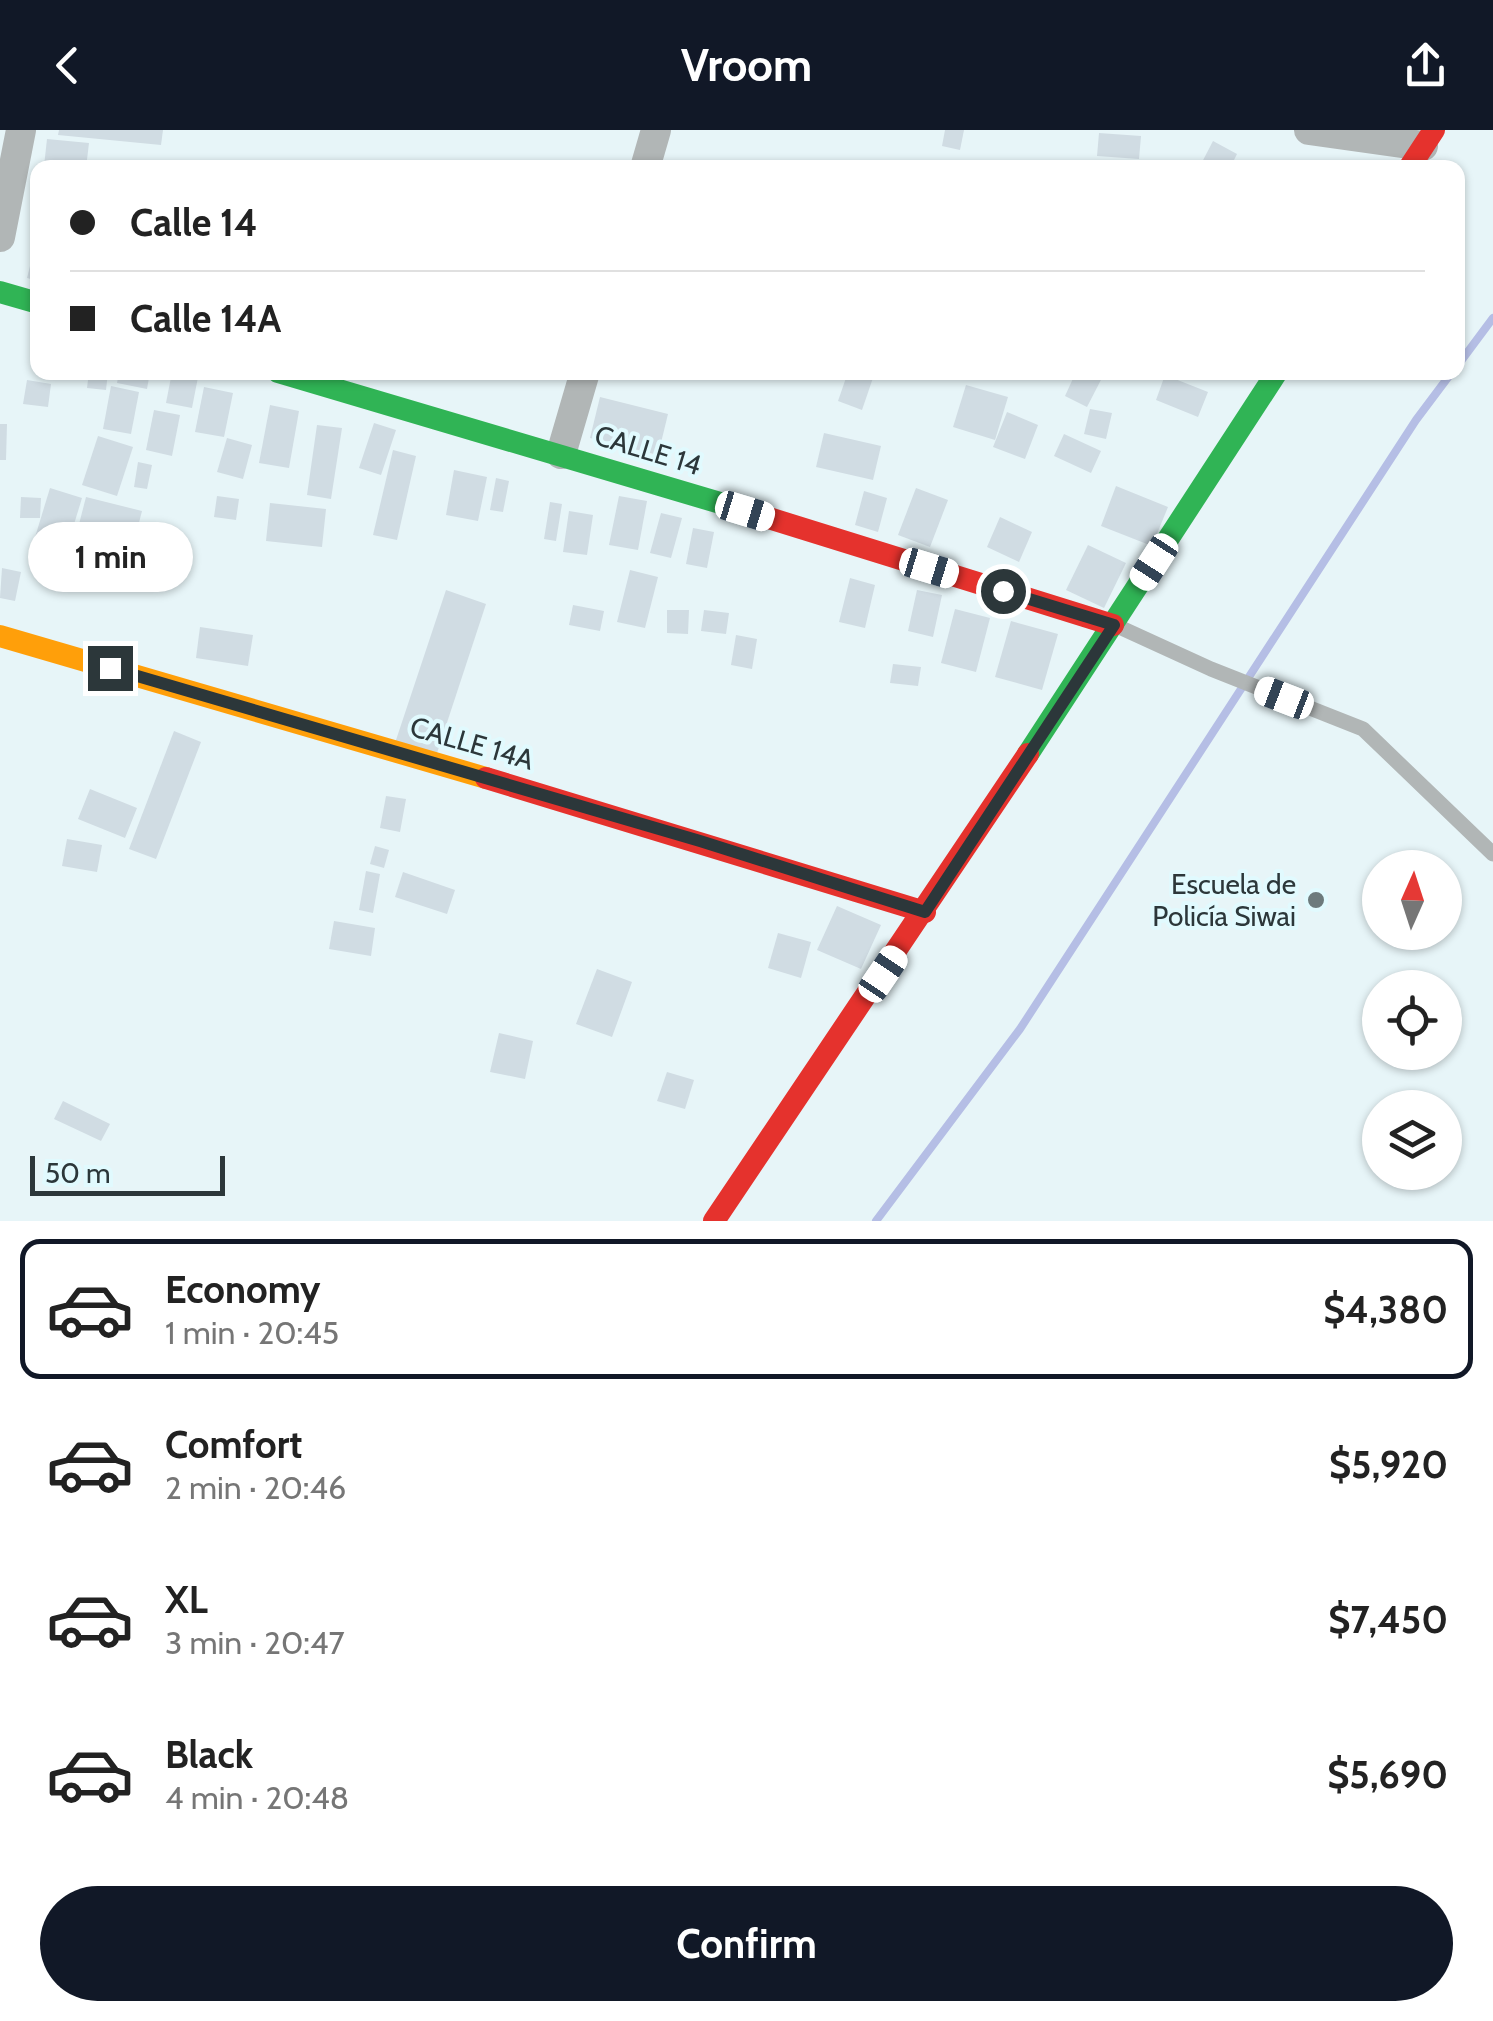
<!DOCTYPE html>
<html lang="en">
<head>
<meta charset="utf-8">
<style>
	body { margin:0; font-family:Cabin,sans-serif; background:#f6f6f6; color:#222; height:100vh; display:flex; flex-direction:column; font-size:38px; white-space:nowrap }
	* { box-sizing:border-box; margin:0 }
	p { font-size:32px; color:#767676 }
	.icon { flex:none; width:55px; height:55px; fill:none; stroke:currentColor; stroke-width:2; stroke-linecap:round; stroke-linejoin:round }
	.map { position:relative; height:1091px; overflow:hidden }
	.side { display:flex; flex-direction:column; background:#fff; flex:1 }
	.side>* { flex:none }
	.hud { position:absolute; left:30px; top:30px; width:1435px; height:220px; border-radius:20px; box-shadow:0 2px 8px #0004; display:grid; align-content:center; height:220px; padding:0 40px; background:#fff }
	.needle { width:65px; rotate:3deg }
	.tools { position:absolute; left:1362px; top:720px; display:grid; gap:20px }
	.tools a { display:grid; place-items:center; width:100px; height:100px; border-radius:50%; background:#fff; box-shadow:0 2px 8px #0004; font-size:50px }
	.scale { position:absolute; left:30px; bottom:25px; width:195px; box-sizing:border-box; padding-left:10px; border:5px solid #2c373a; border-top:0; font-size:28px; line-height:35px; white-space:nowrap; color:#2c373a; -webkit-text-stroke:8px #e1fafe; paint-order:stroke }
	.end { position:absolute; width:45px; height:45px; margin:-22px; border:12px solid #2c373a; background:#fff; box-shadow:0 0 0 5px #fff }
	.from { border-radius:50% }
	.bubble { position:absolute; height:70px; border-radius:35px; background:#fff; box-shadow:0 2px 8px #0004; font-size:32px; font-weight:700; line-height:70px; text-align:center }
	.car { position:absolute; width:30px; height:60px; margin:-30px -15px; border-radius:12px; box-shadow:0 0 8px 2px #0007; background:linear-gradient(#fff 24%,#345 0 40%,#fff 0 76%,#345 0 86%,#fff 0) }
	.hud b { display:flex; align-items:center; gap:35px; height:95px; font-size:38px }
	.hud b+b { border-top:2px solid #e0e0e0 }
	.hud i { width:25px; height:25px; background:#222 }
	ul { padding:18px 0 0; list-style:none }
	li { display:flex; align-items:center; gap:30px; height:140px; margin:0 20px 15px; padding:0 20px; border:5px solid transparent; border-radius:20px }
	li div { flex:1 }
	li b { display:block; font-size:38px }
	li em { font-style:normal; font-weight:700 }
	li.selected { border-color:#111827 }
	li>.icon { width:90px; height:90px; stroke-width:1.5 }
	.button { display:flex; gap:20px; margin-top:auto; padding:20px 40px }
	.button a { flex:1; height:115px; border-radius:60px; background:#111827; color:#fff; font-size:40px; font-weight:700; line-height:115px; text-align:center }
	header { display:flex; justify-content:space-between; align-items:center; height:130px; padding:0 40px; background:#111827; color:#fff; font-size:45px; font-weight:700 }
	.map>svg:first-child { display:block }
</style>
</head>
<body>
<header><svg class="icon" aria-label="back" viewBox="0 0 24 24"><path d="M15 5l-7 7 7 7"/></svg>Vroom<svg class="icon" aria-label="share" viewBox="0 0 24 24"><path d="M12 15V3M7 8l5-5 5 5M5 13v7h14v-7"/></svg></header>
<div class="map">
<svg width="1493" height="1091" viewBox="0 0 1493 1091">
	<rect width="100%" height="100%" fill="#e7f5f8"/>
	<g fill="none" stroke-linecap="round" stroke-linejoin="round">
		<g stroke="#b5bee5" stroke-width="8">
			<polyline points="1458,235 1493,188"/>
			<polyline points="876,1091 1020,899 1416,290 1452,242"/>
		</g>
	</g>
	<g fill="#d0dce3">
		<polygon points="59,0 163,0 161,15 58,5"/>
		<polygon points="945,0 964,0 960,20 942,16"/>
		<polygon points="1099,3 1141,6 1139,29 1097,26"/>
		<polygon points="47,9 89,13 86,38 44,36"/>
		<polygon points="1213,11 1237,24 1230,38 1199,38"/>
		<polygon points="36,112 38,112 38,151 27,148"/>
		<polygon points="89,242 108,242 106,260 87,258"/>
		<polygon points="119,242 150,242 147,259 117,253"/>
		<polygon points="172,242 199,242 192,278 166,273"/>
		<polygon points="848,242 875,242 862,280 838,271"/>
		<polygon points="1076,242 1105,242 1087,277 1065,266"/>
		<polygon points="1165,245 1208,262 1198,287 1156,270"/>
		<polygon points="27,250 51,254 48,277 23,274"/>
		<polygon points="966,255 1008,267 995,310 953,297"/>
		<polygon points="111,256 139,262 131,304 103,299"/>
		<polygon points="204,257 233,263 224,307 195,302"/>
		<polygon points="600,267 668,284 658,325 590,308"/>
		<polygon points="270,275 299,281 289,338 259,333"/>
		<polygon points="1090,279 1112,283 1106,309 1084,304"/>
		<polygon points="154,280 180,285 172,326 146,320"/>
		<polygon points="1007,282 1038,295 1025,329 993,317"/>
		<polygon points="374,293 396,300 381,345 359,338"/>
		<polygon points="0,294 7,294 6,330 0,330"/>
		<polygon points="317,295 342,298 331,369 307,365"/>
		<polygon points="824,303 881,316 873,350 816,337"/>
		<polygon points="1064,304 1101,321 1091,343 1054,326"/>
		<polygon points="98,306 133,317 117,366 82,355"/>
		<polygon points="227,308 252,315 243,349 217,342"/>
		<polygon points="393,320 416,326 397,410 373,405"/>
		<polygon points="138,332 152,335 147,359 134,357"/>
		<polygon points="454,340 487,347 478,391 446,385"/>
		<polygon points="496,348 509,351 503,382 490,380"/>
		<polygon points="1116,356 1168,377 1152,416 1101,396"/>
		<polygon points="50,358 82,368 61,437 29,427"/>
		<polygon points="916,358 948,370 930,417 898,405"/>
		<polygon points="864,361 887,368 878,402 855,395"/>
		<polygon points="217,366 239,369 236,390 214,387"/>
		<polygon points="619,366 647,371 638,420 609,415"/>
		<polygon points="21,367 41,368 40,388 20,388"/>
		<polygon points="86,367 142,381 123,455 67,441"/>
		<polygon points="550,372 562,374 556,411 544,409"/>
		<polygon points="270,373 326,379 322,417 266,411"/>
		<polygon points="569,381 593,385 587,425 563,422"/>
		<polygon points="661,383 682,388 671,428 650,423"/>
		<polygon points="1000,387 1032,402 1019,432 987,417"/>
		<polygon points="693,398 714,402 707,438 686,434"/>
		<polygon points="1088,415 1126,433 1104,478 1066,460"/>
		<polygon points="2,438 21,442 15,471 0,468"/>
		<polygon points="630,440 658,447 645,498 617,492"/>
		<polygon points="850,448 875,455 865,498 839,492"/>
		<polygon points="446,460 486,474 436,626 395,613"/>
		<polygon points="917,460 942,465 933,507 908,501"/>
		<polygon points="573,475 604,481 600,501 569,495"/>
		<polygon points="955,479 990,488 976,542 941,533"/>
		<polygon points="667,480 689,480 688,504 667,503"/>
		<polygon points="704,480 729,483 726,504 701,501"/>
		<polygon points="1011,491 1058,504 1042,560 995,547"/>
		<polygon points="200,497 253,505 248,536 196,528"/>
		<polygon points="736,505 757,509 752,539 731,535"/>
		<polygon points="893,534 921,537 918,556 890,553"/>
		<polygon points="174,601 201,612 156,729 129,719"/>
		<polygon points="90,659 137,678 125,708 78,689"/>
		<polygon points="386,666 406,669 400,702 380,698"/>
		<polygon points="67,709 102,715 97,742 62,736"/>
		<polygon points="375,716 389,720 384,738 370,734"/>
		<polygon points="366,741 380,744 373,783 359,780"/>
		<polygon points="403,742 455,760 447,784 395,767"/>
		<polygon points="837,776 881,795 861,839 817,820"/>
		<polygon points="334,791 375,798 371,826 329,819"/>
		<polygon points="778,803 811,812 801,848 768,838"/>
		<polygon points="597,839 632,852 612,907 576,894"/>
		<polygon points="499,903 533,911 525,949 490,942"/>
		<polygon points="667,942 694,950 685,979 657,971"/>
		<polygon points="63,971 110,994 101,1011 54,989"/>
	</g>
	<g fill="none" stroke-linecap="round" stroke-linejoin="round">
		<polyline stroke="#b1b6b6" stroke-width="15" points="1117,496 1211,539 1363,599 1493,724"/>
		<g stroke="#b1b6b6" stroke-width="30">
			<polyline points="1309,0 1423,16"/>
			<polyline points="645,38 656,0"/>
			<polyline points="0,107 21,0"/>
			<polyline points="561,324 585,242"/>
		</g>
		<g stroke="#30b455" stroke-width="22">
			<polyline points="0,162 38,173"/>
			<polyline points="278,242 727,375"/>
			<polyline points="1028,624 1277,242"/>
		</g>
		<polyline stroke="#ff9f0a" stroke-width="22" points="0,506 486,648"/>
		<g stroke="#e5322d" stroke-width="22">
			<polyline points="1409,38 1434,0"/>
			<polyline points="727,375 1113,495"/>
			<polyline points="486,648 925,782"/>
			<polyline points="714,1091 1028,624"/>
		</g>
	</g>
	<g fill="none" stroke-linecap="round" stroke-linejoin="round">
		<polyline stroke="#2c373a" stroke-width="12" points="110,538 700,711 925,782 1114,495 1003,461"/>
	</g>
	<circle fill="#6d7a7c" stroke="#e1fafe" stroke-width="4" cx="1316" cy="770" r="10"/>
	<g text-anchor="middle" stroke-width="8" stroke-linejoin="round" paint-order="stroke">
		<g font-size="28" fill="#2c373a" stroke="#e1fafe">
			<text transform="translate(648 320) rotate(17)" y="10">CALLE 14</text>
			<text transform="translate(472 613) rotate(16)" y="10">CALLE 14A</text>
		</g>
		<g font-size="28" fill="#2c373a" stroke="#e1fafe" text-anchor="end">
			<text x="1296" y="764">Escuela de<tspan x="1296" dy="32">Policía Siwai</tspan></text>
		</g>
	</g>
</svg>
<div class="tools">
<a><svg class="needle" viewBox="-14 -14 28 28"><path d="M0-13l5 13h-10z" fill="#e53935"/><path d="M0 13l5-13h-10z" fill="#767676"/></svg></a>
<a><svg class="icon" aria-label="locate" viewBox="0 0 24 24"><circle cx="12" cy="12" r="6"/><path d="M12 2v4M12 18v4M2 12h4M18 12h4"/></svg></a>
<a><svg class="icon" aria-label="layers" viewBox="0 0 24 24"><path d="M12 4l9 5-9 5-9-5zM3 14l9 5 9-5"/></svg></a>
</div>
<div class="scale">50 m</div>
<i class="end from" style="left:1003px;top:461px"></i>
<i class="end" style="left:110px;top:538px"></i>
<div class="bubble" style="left:28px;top:392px;width:165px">1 min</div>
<i class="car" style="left:745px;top:381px;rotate:107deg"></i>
<i class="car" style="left:1154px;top:432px;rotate:213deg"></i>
<i class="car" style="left:929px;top:438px;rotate:107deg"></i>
<i class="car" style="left:1284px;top:568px;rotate:291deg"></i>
<i class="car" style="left:883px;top:844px;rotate:34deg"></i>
<div class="hud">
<b><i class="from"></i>Calle 14</b>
<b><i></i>Calle 14A</b>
</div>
</div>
<section class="side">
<ul>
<li class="selected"><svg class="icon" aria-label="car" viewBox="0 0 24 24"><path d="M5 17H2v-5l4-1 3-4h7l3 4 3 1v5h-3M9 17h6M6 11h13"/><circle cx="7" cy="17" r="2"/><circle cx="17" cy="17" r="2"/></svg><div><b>Economy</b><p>1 min · 20:45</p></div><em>$4,380</em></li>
<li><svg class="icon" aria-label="car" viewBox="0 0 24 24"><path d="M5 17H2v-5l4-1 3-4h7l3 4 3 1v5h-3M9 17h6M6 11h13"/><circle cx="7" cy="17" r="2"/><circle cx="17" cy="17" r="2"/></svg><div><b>Comfort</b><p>2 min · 20:46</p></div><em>$5,920</em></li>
<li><svg class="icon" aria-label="car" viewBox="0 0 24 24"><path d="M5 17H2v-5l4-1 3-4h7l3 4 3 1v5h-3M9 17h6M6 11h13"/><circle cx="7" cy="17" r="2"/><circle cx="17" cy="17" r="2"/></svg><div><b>XL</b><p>3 min · 20:47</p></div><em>$7,450</em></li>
<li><svg class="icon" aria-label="car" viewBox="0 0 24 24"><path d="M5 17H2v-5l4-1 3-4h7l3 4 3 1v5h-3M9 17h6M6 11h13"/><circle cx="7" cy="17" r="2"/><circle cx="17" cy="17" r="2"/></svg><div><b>Black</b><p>4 min · 20:48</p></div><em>$5,690</em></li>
</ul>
<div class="button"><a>Confirm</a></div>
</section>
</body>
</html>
